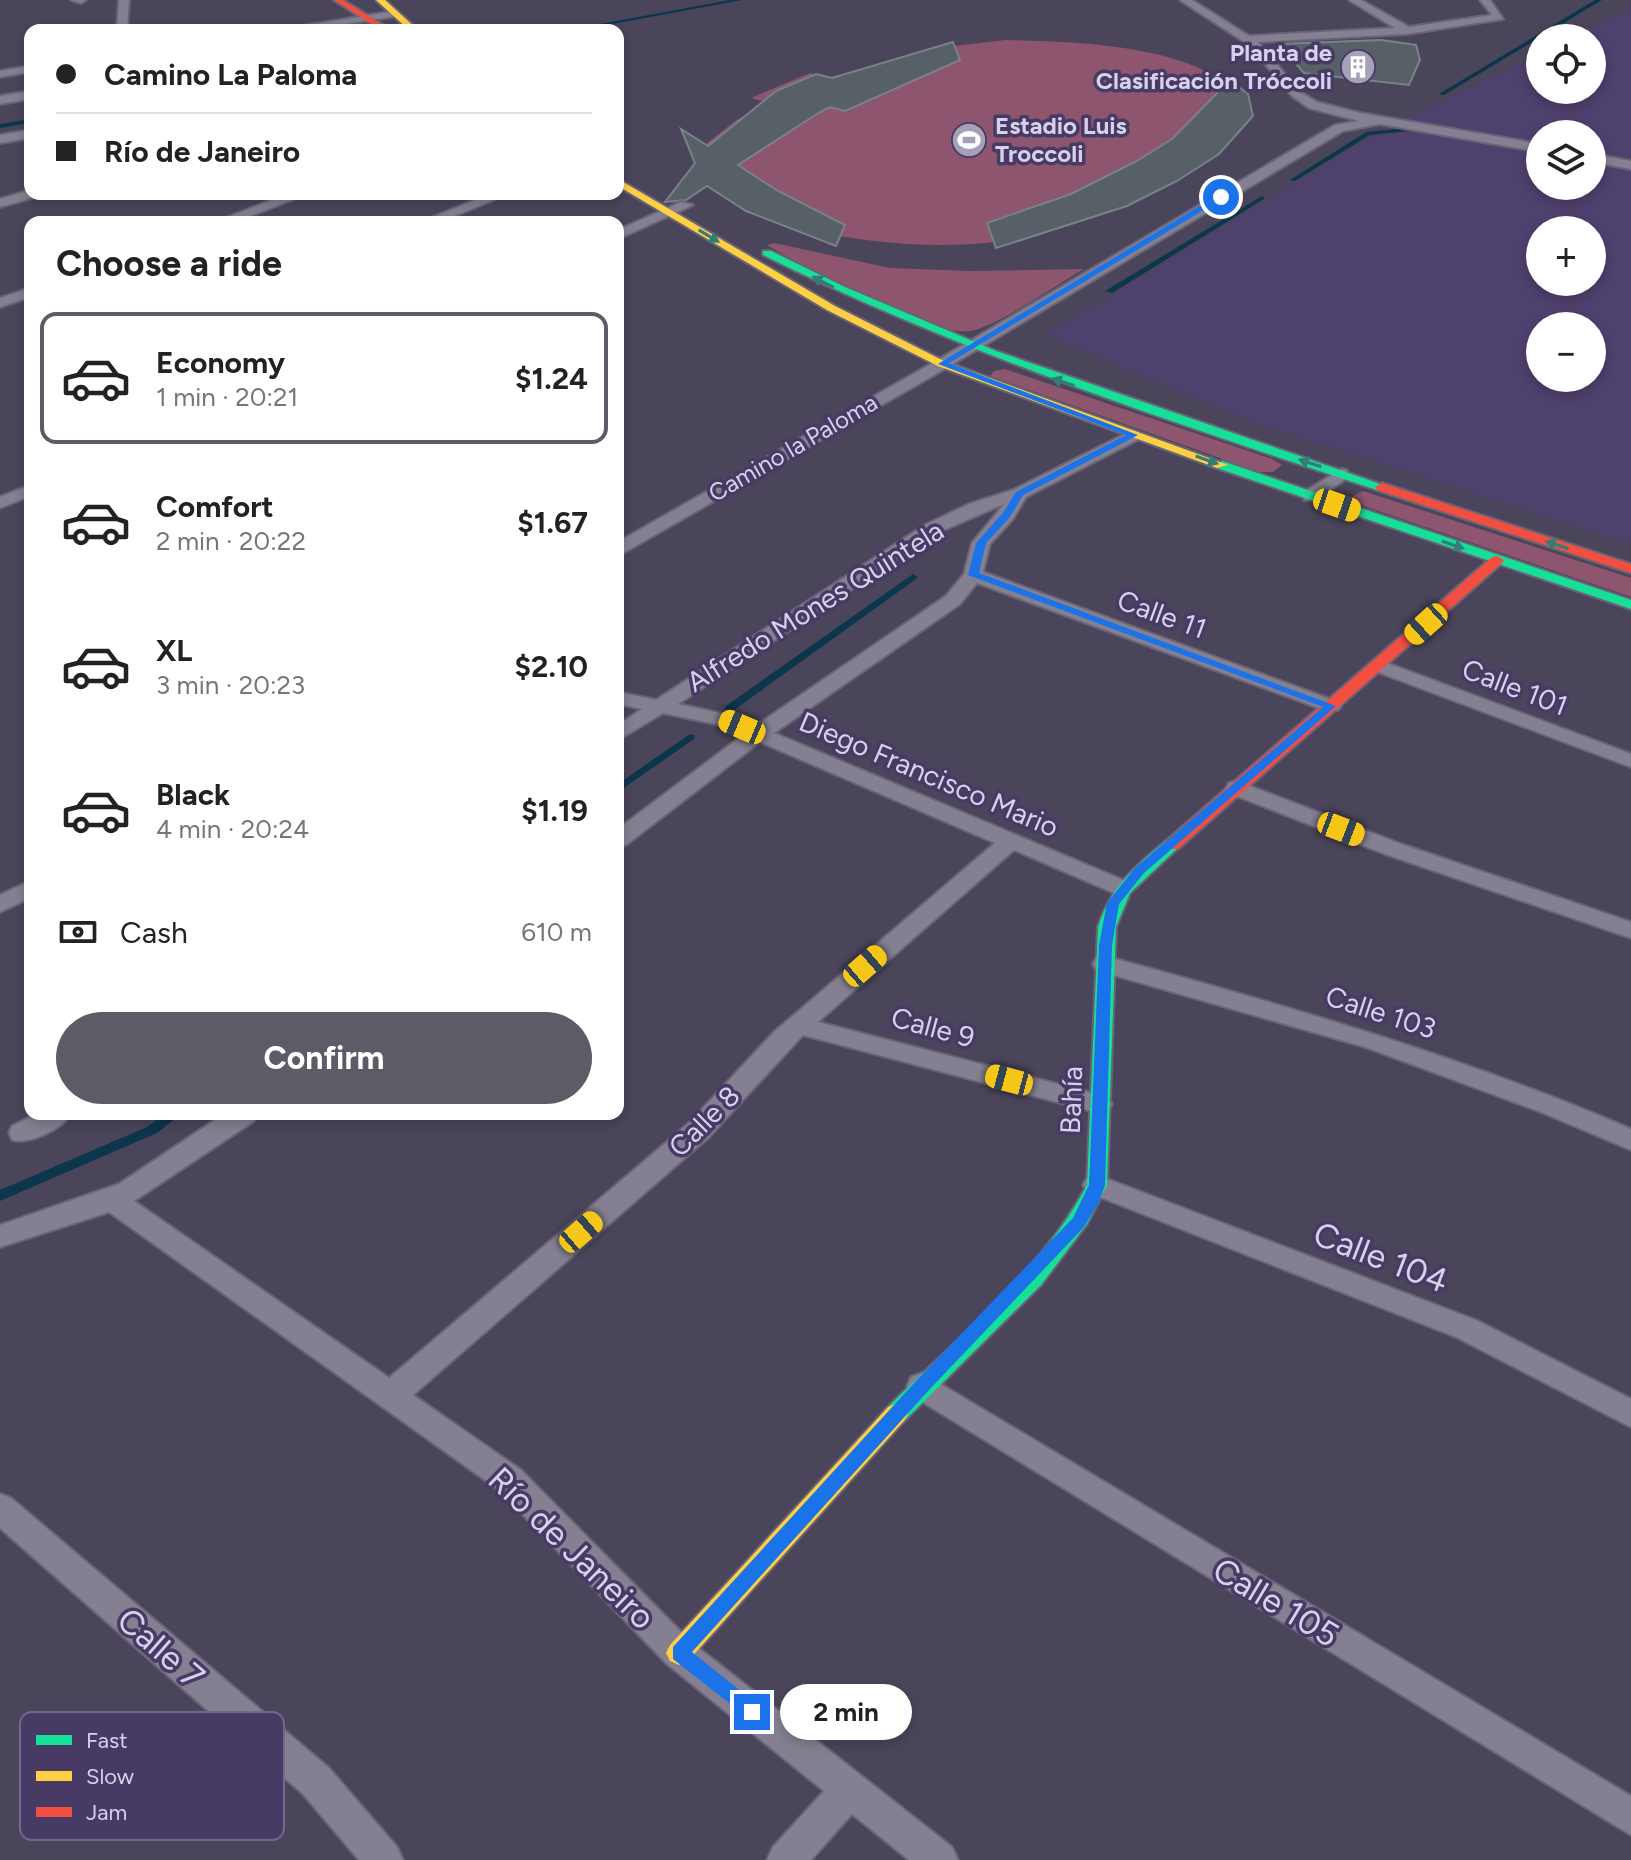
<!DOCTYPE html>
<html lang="en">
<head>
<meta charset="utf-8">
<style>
	body { margin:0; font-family:Figtree,sans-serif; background:#f2f2f2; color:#222; height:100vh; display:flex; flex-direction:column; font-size:30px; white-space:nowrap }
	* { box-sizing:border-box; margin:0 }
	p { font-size:26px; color:#767676 }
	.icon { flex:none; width:44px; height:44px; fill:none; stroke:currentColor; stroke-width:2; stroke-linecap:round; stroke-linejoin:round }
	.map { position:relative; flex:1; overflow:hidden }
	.side { position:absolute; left:24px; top:216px; width:600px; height:904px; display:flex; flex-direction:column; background:#fff; border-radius:16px; box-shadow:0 4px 12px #0003 }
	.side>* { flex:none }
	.top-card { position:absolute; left:24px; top:24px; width:600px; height:176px; border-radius:16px; box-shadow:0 4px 12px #0003; display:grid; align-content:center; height:176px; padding:0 32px; background:#fff }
	.controls { position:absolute; left:1526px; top:24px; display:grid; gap:16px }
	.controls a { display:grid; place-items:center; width:80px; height:80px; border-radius:50%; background:#fff; box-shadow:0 4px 12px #0003; font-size:40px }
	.end { position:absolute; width:36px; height:36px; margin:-18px; border:10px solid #1a73e8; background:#fff; box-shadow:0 0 0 4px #fff }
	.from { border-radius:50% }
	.bubble { position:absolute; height:56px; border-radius:28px; background:#fff; box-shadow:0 4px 12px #0003; font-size:26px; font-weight:700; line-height:56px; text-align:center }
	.car { position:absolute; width:24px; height:48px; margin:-24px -12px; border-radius:10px; box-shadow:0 0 6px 2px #0007; background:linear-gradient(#f5c518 24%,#345 0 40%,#f5c518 0 76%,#345 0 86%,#f5c518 0) }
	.top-card b { display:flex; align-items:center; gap:28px; height:76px; font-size:30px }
	.top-card b+b { border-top:2px solid #e0e0e0 }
	.top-card i { width:20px; height:20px; background:#222 }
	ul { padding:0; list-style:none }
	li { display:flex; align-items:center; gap:24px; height:132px; margin:0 16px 12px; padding:0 16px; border:4px solid transparent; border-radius:16px }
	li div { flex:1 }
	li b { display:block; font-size:30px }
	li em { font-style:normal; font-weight:700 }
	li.current { border-color:#5d5b66 }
	li>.icon { width:72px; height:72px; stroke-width:1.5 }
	h2 { padding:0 32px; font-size:36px; line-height:96px }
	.pay { display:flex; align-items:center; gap:20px; height:88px; padding:0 32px; font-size:30px }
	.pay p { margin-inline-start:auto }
	.action { display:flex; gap:16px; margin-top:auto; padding:16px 32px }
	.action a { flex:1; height:92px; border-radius:48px; background:#5d5b66; color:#fff; font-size:32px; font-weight:700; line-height:92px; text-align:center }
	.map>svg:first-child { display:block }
</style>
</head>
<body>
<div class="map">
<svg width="1631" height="1860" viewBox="0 0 1631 1860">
	<rect width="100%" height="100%" fill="#4b455b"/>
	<path fill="#4e416e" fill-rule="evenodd" d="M1631,9V544L1248,420L1047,335L1376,134L1540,53V90H1592V38H1571ZM1540,134H1592V186H1540ZM1540,230H1592V282H1540ZM1540,326H1592V378H1540Z"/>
	<g fill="#8e556e">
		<path d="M1006,40C1079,42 1190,44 1244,97C1193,131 1142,164 1091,198C1075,209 1054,228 1035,234C952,259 765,241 701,181L705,145L735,121L769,103L751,98L810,73L831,78L928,49Z"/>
		<path d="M774,243L890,268L970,271L1084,269C1057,284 997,327 970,331C927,337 807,268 767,245Z"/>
		<polygon points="1005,369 1272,459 1282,465 1273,472 1259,472 990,376 994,371"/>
		<polygon points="1363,491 1631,578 1631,597 1352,502 1351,497"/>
	</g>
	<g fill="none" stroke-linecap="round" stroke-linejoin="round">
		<g fill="#0b364c" fill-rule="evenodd">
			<polygon points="730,0 742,0 580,30 568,30"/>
			<polygon points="1595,0 1602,0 1444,95 1439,94"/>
			<polygon points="30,119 30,123 0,128 0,124"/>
			<polygon points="1416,127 1418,130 1370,135 1295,181 1290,180 1366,132"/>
			<polygon points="1262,196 1265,198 1264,199 1112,293 1105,291"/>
			<polygon points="913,574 918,577 916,579 734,710 726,710 725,708 726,706"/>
			<polygon points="690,734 694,735 695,737 694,739 618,792 618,784"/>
			<polygon points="165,1114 181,1114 157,1133 0,1201 0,1190 147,1127"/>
		</g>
	</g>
	<g fill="#575f67" stroke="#788288" stroke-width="2">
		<polygon points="1381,40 1416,45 1420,60 1409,85 1304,73 1279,44"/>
		<polygon points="953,42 960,60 845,111 830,107 820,112 738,165 778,191 845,225 836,246 746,211 707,186 686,200 665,202 695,163 681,129 708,146 776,91 816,74 832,78"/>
		<polygon points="1230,80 1248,94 1253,116 1219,154 1177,181 1127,206 996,248 987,223 1071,194 1137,161 1172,139"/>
	</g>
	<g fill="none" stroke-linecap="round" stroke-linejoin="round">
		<g stroke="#686376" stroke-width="4">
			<g id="street">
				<polygon points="71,0 86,0 81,3"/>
				<polygon points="119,0 129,0 127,30 117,30"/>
				<polygon points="1180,0 1192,0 1249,36 1395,28 1349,0 1361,0 1409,27 1492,15 1480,0 1490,0 1503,19 1407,34 1258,42 1300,92 1317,102 1360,113 1540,144 1540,152 1380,124 1343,131 948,367 618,556 618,542 936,361 1335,125 1359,121 1309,108 1292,96 1249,45"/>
				<polygon points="394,11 398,16 306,30 279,30"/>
				<polygon points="30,66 30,72 0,77 0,71"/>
				<polygon points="30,91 30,99 0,104 0,96"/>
				<polygon points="30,130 30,138 0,143 0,135"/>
				<polygon points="1592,154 1631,161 1631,169 1592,162"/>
				<polygon points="30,190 30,194 37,194 35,197 0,207 0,199"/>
				<polygon points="287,194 307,194 235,222 215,222"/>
				<polygon points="489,194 508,194 440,222 421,222"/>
				<polygon points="681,202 693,205 618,239 618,230"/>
				<polygon points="30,288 30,297 0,307 0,298"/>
				<path d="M1133,430L1141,435L1139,439L1026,497L1013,519L990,544L983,572L1338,702L1341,706L1338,710H1324L977,583L960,604L774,733L1130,883L1134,888L1130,893H1114L1014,850L818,1022L1108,1097L1112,1104L1108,1111L1099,1113L803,1035L709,1137L413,1395L521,1470L691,1642L952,1847L958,1860H909L852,1814L811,1860H767L773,1847L824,1791L667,1664L499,1490L109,1212L0,1247V1225L119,1184L224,1114H258L254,1121L134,1201L389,1378L689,1123L774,1032L995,843L760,742L626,845L618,847V829L743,735L720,725L663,713L618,740V725L642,709L618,704V692L656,700L925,525L969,504L1013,490ZM1004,504L972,543L964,574L946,596L757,725L733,716L678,704L937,533Z"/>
				<polygon points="1341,469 1347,470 1347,478 1316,500 1304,500 1304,492"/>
				<polygon points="30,485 30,496 0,508 0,497"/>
				<polygon points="1379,660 1631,754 1631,767 1372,670 1369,666 1372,662"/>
				<polygon points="1237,781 1401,844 1631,922 1631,938 1385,854 1229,793 1226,788 1229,783"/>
				<polygon points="30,881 30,898 0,912 0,895"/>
				<path d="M1105,956C1284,1005 1461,1056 1631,1129V1150L1541,1112L1365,1047L1096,970L1093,964L1096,958Z"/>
				<path d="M36,1114H71C62,1129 29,1145 12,1140L9,1133L12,1126Z"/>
				<polygon points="1097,1175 1478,1321 1631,1399 1631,1427 1456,1337 1087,1192 1083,1185 1087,1178"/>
				<polygon points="922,1373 1631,1796 1631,1835 911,1395 907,1386 911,1377"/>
				<polygon points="0,1494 11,1498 329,1768 397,1847 403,1860 359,1860 303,1794 0,1528"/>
			</g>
		</g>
		<g stroke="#686376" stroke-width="4">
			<g id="fast">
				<path d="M763,251H771L845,287L996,351L1389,487L1377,490C1168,421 961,353 763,255Z"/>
				<polygon points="1222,461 1631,600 1631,609 1217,468 1216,465"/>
				<path d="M1172,840L1181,845L1130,893L1116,927L1107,1185L1087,1224L1041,1285L904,1421L896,1424L888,1421L884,1414L888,1407C959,1336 1039,1275 1087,1185L1098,927C1110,888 1135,866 1166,841Z"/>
			</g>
		</g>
		<g stroke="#686376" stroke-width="4">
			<g id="slow">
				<polygon points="376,0 385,0 418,30 409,30"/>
				<polygon points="618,179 835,306 946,362 1228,465 1217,468 938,366 827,310 618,186"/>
				<polygon points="896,1404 904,1407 908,1414 904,1421 688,1661 679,1665 670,1661 666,1653 670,1645 888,1407"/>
			</g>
		</g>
		<g stroke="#686376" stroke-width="4">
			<g id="jam">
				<polygon points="334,0 343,0 391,30 381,30"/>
				<polygon points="1382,483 1631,564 1631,573 1377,490 1375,487"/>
				<polygon points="1497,556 1504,560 1502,563 1178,849 1166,849 1163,845 1166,841 1492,557"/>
			</g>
		</g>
		<use href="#street" fill="#848091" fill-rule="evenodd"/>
		<use href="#fast" fill="#16e098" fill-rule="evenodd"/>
		<use href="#slow" fill="#ffcf43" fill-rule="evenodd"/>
		<use href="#jam" fill="#f24e42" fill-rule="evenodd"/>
	</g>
	<defs><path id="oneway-solid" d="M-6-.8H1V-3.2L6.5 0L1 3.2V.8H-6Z" transform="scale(2)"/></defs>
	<g fill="#337d79">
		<use href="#oneway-solid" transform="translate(709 236) rotate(31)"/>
		<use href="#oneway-solid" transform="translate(823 282) rotate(-153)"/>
		<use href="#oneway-solid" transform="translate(1063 382) rotate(-162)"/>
		<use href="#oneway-solid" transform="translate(1207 460) rotate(19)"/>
		<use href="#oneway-solid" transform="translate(1310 463) rotate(-162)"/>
		<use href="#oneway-solid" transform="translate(1453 545) rotate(19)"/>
		<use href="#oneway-solid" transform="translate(1557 545) rotate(-162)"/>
	</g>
	<polygon fill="#1a73e8" points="1218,195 1225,197 949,363 1138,435 1023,495 1010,517 986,543 979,573 1336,706 1144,873 1119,904 1112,945 1105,1185 1099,1202 1084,1227 928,1391 692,1652 759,1706 762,1712 759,1719 752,1721 673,1659 673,1647 916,1381 1073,1218 1089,1185 1099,945 1107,903 1135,868 1323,707 968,575 976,543 1003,513 1016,492 1126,435 938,364"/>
	<defs>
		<g id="building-disc" transform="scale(1.8)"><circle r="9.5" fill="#a6a0b9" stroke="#473b65"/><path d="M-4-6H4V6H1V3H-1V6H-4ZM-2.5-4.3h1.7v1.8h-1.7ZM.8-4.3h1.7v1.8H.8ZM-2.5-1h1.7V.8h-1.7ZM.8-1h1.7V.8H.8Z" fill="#fff"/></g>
		<g id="stadium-disc" transform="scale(1.8)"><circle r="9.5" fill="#a6a0b9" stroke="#473b65"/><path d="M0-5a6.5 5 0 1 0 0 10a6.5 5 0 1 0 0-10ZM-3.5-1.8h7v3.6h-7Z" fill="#fff"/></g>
	</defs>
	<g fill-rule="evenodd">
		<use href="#building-disc" x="1358" y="67"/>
		<use href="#stadium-disc" x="969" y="140"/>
	</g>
	<g text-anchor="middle" stroke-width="7" stroke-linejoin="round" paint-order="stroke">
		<g font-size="24" font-weight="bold" fill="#d7d1eb" stroke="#473b65" text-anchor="end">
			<text x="1332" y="61">Planta de<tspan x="1332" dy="28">Clasificación Tróccoli</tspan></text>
			<text x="995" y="134" text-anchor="start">Estadio Luis<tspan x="995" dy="28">Troccoli</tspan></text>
		</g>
		<g font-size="24" fill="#d7d1eb" stroke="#473b65">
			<text transform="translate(793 448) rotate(-30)" y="8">Camino la Paloma</text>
		</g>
		<g font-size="28" fill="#d7d1eb" stroke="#473b65">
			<text transform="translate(815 606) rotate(-32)" y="10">Alfredo Mones Quintela</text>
			<text transform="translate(1162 614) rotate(20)" y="10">Calle 11</text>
			<text transform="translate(1515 687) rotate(21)" y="10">Calle 101</text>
			<text transform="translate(929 774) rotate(23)" y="10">Diego Francisco Mario</text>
			<text transform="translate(1381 1012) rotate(18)" y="10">Calle 103</text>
			<text transform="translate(933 1027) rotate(15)" y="10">Calle 9</text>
			<text transform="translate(1071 1100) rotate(-88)" y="10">Bahía</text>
			<text transform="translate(704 1121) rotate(-45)" y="10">Calle 8</text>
		</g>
		<g font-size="34" fill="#d7d1eb" stroke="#473b65">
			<text transform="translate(1381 1257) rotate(21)" y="12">Calle 104</text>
			<text transform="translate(572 1548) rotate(44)" y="12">Río de Janeiro</text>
			<text transform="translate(1276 1602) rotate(31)" y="12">Calle 105</text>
			<text transform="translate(161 1648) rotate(41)" y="12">Calle 7</text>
		</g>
	</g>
	<rect x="20" y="1712" width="264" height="128" rx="12" fill="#473b65" stroke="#72688d" stroke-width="2"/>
	<rect x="36" y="1735" width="36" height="10" fill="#16e098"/>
	<rect x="36" y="1771" width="36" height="10" fill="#ffcf43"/>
	<rect x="36" y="1807" width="36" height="10" fill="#f24e42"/>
	<g font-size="22" fill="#d7d1eb">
		<text x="86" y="1748">Fast</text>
		<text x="86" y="1784">Slow</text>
		<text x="86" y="1820">Jam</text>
	</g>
</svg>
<div class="controls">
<a><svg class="icon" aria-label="locate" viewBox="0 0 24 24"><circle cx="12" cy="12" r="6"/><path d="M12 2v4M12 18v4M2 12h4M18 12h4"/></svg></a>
<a><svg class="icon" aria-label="layers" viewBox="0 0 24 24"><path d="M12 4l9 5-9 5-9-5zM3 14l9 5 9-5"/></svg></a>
<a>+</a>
<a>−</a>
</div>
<i class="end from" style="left:1221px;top:197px"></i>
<i class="end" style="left:752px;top:1712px"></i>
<div class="bubble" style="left:780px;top:1684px;width:132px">2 min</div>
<i class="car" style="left:1337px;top:505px;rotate:109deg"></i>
<i class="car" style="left:1426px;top:624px;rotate:228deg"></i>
<i class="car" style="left:742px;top:727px;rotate:293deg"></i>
<i class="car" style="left:1341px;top:829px;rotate:111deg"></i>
<i class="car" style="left:865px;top:966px;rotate:49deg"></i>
<i class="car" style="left:1009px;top:1080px;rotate:285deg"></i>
<i class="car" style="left:581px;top:1232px;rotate:49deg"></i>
<div class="top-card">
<b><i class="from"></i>Camino La Paloma</b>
<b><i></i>Río de Janeiro</b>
</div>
<section class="side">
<h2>Choose a ride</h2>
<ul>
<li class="current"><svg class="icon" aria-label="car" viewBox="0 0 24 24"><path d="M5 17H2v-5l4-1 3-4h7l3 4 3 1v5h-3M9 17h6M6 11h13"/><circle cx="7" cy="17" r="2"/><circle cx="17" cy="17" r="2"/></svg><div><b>Economy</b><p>1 min · 20:21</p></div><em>$1.24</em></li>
<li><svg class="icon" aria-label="car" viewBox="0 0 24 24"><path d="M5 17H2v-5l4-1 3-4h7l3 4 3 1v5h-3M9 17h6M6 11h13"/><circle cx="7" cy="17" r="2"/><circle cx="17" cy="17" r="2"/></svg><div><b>Comfort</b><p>2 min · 20:22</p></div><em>$1.67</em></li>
<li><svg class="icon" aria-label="car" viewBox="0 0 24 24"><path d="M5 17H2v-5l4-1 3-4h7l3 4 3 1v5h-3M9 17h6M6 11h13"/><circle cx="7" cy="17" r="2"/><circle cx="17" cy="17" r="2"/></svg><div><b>XL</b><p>3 min · 20:23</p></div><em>$2.10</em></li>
<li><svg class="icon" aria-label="car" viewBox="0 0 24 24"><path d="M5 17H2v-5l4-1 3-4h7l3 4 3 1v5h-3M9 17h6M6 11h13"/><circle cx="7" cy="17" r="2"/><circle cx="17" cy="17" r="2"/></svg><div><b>Black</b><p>4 min · 20:24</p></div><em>$1.19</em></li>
</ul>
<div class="pay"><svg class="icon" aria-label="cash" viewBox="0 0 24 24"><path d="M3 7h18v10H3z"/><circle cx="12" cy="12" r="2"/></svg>Cash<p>610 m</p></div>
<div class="action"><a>Confirm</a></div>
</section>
</div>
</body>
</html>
